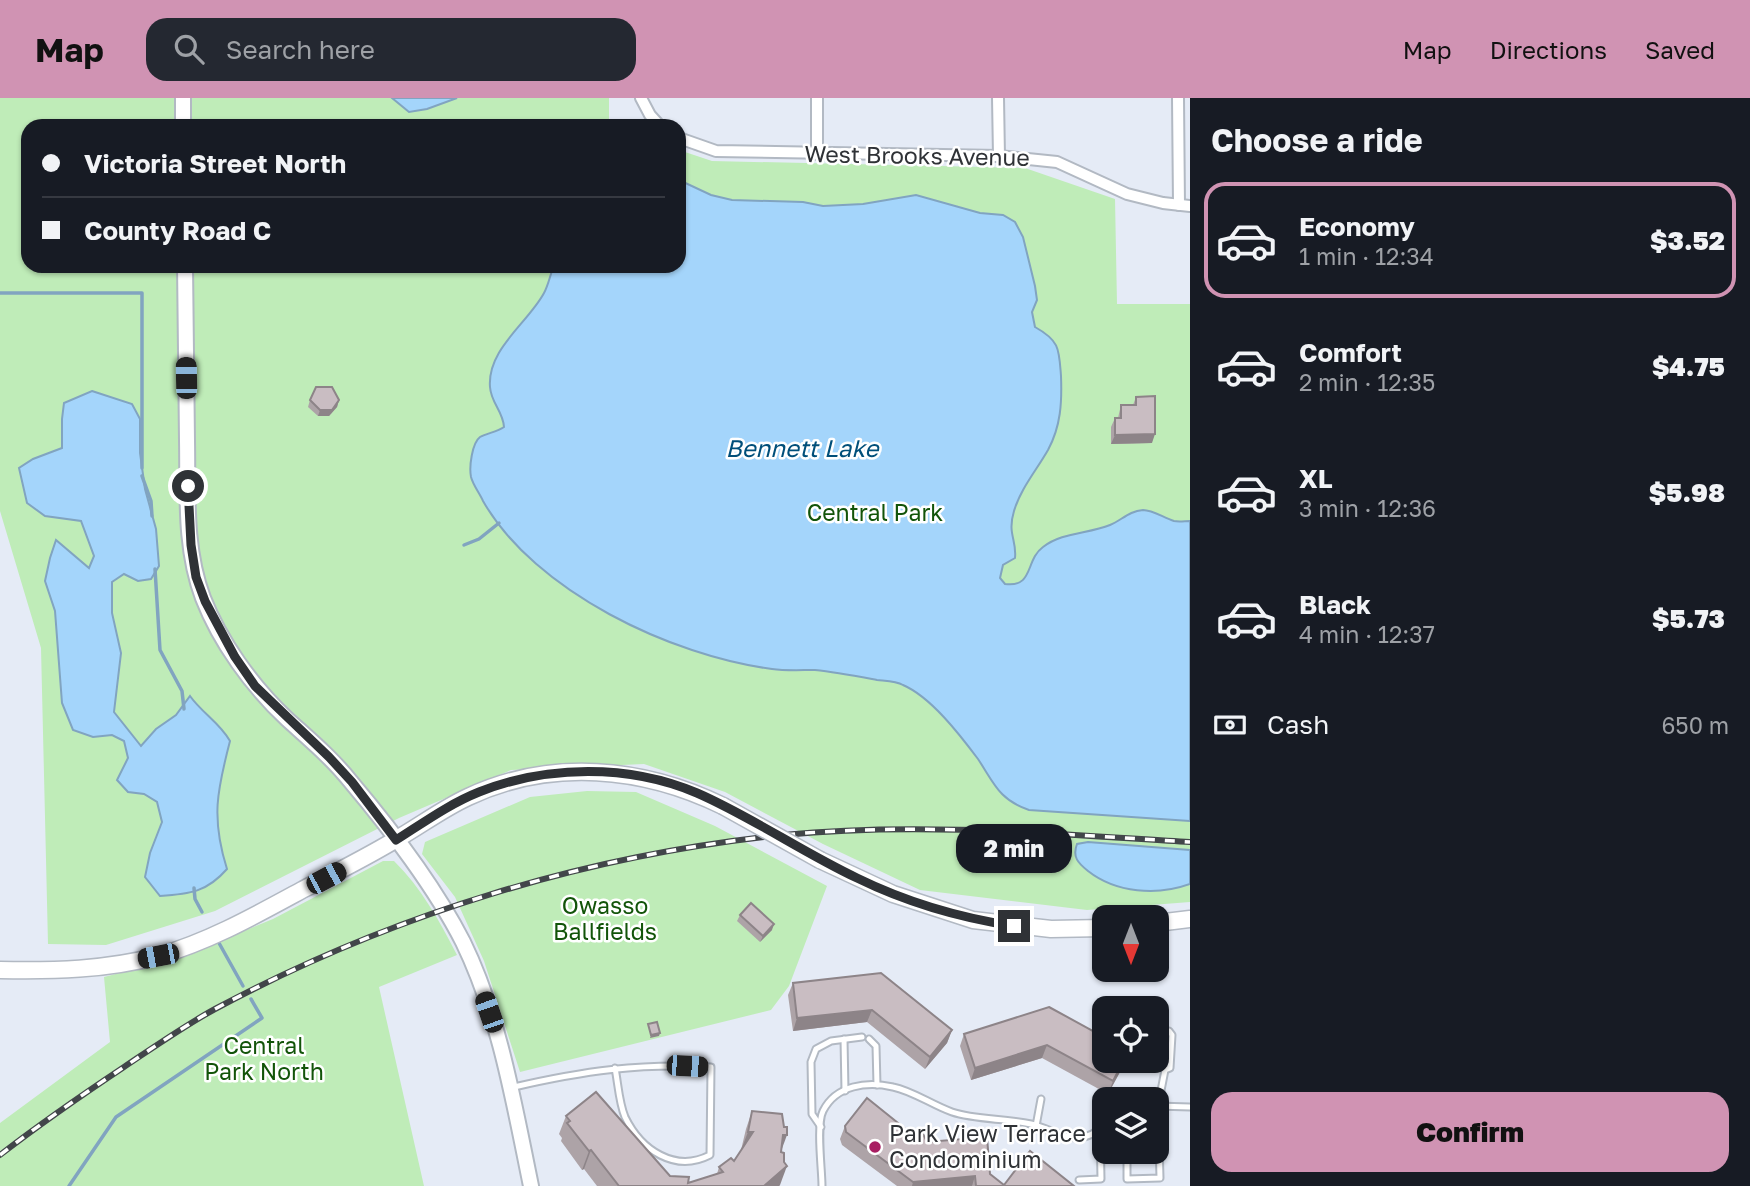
<!DOCTYPE html>
<html lang="en">
<head>
<meta charset="utf-8">
<style>
	body { margin:0; font-family:"Golos Text",sans-serif; background:#242831; color:#f1f3f6; height:100vh; display:flex; flex-direction:column; font-size:26px; white-space:nowrap }
	* { box-sizing:border-box; margin:0 }
	p { font-size:23px; color:#9ea1a6 }
	.icon { flex:none; width:38px; height:38px; fill:none; stroke:currentColor; stroke-width:2; stroke-linecap:round; stroke-linejoin:round }
	.map { position:relative; flex:1; overflow:hidden }
	.sheet { display:flex; flex-direction:column; background:#171b24; width:560px }
	.sheet>* { flex:none }
	.top-card { position:absolute; left:21px; top:21px; width:665px; height:154px; border-radius:21px; box-shadow:0 2px 5px #0004; display:grid; align-content:center; height:154px; padding:0 21px; background:#171b24 }
	.needle { width:46px; rotate:180deg }
	.fabs { position:absolute; left:1092px; top:807px; display:grid; gap:14px }
	.fabs a { display:grid; place-items:center; width:77px; height:77px; border-radius:14px; background:#171b24; box-shadow:0 2px 5px #0004; font-size:35px }
	.end { position:absolute; width:32px; height:32px; margin:-16px; border:9px solid #2f3236; background:#fff; box-shadow:0 0 0 4px #fff }
	.from { border-radius:50% }
	.bubble { position:absolute; height:49px; border-radius:21px; background:#171b24; box-shadow:0 2px 5px #0004; font-size:23px; font-weight:800; line-height:49px; text-align:center }
	.car { position:absolute; width:21px; height:42px; margin:-21px -10px; border-radius:9px; box-shadow:0 0 5px 2px #0007; background:linear-gradient(#222 24%,#8ab4d8 0 40%,#222 0 76%,#8ab4d8 0 86%,#222 0) }
	.top-card b { display:flex; align-items:center; gap:24px; height:66px; font-size:26px }
	.top-card b+b { border-top:2px solid #363941 }
	.top-card i { width:18px; height:18px; background:#f1f3f6 }
	ul { padding:0; list-style:none }
	li { display:flex; align-items:center; gap:21px; height:116px; margin:0 14px 10px; padding:0 7px; border:4px solid transparent; border-radius:21px }
	li div { flex:1 }
	li b { display:block; font-size:26px }
	li em { font-style:normal; font-weight:800 }
	li.selected { border-color:#d093b3 }
	li>.icon { width:63px; height:63px; stroke-width:1.5 }
	h2 { padding:0 21px; font-size:32px; line-height:84px }
	.pay { display:flex; align-items:center; gap:18px; height:77px; padding:0 21px; font-size:26px }
	.pay p { margin-inline-start:auto }
	.button { display:flex; gap:14px; margin-top:auto; padding:14px 21px }
	.button a { flex:1; height:80px; border-radius:21px; background:#d093b3; color:#111; font-size:28px; font-weight:800; line-height:80px; text-align:center }
	header { display:flex; align-items:center; gap:42px; box-sizing:border-box; height:98px; padding:0 35px; background:#d093b3; color:#111 }
	header strong { font-size:33px }
	nav { display:flex; gap:38px; margin-inline-start:auto; font-size:24px }
	.search { width:490px; height:63px; background:#242831; display:flex; align-items:center; gap:18px; box-sizing:border-box; padding:0 24px; border-radius:21px; color:#9ea1a6; font-size:26px }
	main { display:flex; flex:1; min-height:0 }
	.map>svg:first-child { display:block }
</style>
</head>
<body>
<header>
<strong>Map</strong>
<div class="search"><svg class="icon" aria-label="search" viewBox="0 0 24 24"><circle cx="10" cy="10" r="6"/><path d="M15 15l6 6"/></svg>Search here</div>
<nav><a>Map</a><a>Directions</a><a>Saved</a></nav>
</header>
<main>
<div class="map">
<svg width="1190" height="1088" viewBox="0 0 1190 1088">
	<rect width="100%" height="100%" fill="#e5ebf6"/>
	<g fill="#bfecb8">
		<polygon points="0,0 609,0 609,28 28,28 28,168 679,168 679,52 712,63 1025,70 1115,101 1117,206 1190,206 1190,804 1087,812 920,792 823,746 725,694 644,666 511,672 399,720 215,813 106,847 48,846 41,550 0,413"/>
		<polygon points="587,693 636,694 715,728 827,788 789,888 771,912 520,974 484,863 455,799 422,756 425,744 530,699"/>
		<path d="M383,763H394C421,789 440,824 457,857L379,889L424,1088H0V1025L110,944L104,879L181,859L273,821Z"/>
	</g>
	<g fill="#a4d5fb" stroke="#81a4c0" stroke-width="2">
		<polygon points="392,0 457,0 427,11 409,14"/>
		<path d="M679,82L711,97L732,102L803,104L823,108L863,106L916,97L980,115L1003,117L1015,124L1023,139L1035,188L1037,202L1032,214L1035,229C1060,243 1059,251 1061,278C1062,304 1061,328 1048,352C1036,373 1021,390 1014,413C1007,436 1017,442 1015,460L1003,467L1000,480L1005,486C1034,490 1025,462 1043,449C1062,434 1088,436 1110,427C1122,422 1129,413 1143,412C1153,412 1164,420 1174,423C1179,424 1185,423 1190,423V723L1029,712C999,702 994,685 978,661C960,637 931,599 903,587C896,583 886,583 877,582C856,578 836,574 815,572C801,572 786,573 772,571C672,558 535,494 483,403C480,396 473,387 471,379C469,369 472,345 480,339C487,335 497,334 504,329C503,313 491,305 490,289C487,251 528,225 544,195C548,188 550,178 553,170L679,168Z"/>
		<path d="M92,293L132,306L140,321V355L145,391L156,431L159,468L151,481L138,483L124,476L112,484V515L121,555L114,614L141,648L156,631L176,617L190,598C202,615 220,625 230,643C217,693 211,720 227,771C207,794 190,796 160,798L145,779L150,755L162,724L157,704L144,696L128,694L117,682L128,660L124,643L112,637L93,639L73,632L62,605L55,513L45,483L50,460L56,442L89,470L94,458L81,423L45,418L27,405L19,370L33,361L62,350V321L64,305Z"/>
		<path d="M1088,744L1190,752V786C1157,798 1116,795 1088,773C1078,765 1072,759 1077,746Z"/>
	</g>
	<g fill="none" stroke-linecap="round" stroke-linejoin="round">
		<g stroke="#81a4c0" stroke-width="3.5">
			<polyline points="0,195 142,195 142,370"/>
			<polyline points="142,378 151,403 152,418"/>
			<polyline points="464,447 479,441 499,425"/>
			<polyline points="155,471 160,552 182,593 184,611"/>
			<polyline points="194,790 195,801 202,814"/>
			<polyline points="219,845 243,888"/>
			<polyline points="69,1088 116,1019 262,920 251,901"/>
		</g>
		<g stroke="#b2b9c3" stroke-width="9">
			<g id="service">
				<polyline points="844,941 845,993"/>
				<polyline points="869,941 876,948 877,987"/>
				<polyline points="1157,961 1165,972"/>
				<path d="M514,989C583,973 640,965 711,969L710,1057C675,1075 641,1052 625,1019C619,1005 618,985 615,970"/>
				<polyline points="1157,1008 1190,1009"/>
				<polyline points="1036,1028 1041,1001"/>
				<polyline points="821,1029 812,1016 811,964 816,951 831,943 862,939"/>
				<polyline points="1127,1054 1127,1081 1160,1080 1158,1008 1165,972 1170,970 1172,937 1169,933 1157,933"/>
				<polyline points="1079,1082 1101,1081 1100,1031"/>
				<path d="M822,1088C822,1071 816,1027 823,1013C836,987 867,983 893,989C913,993 932,1007 952,1014C976,1022 1005,1020 1031,1026C1059,1033 1078,1053 1104,1027"/>
			</g>
		</g>
		<g stroke="#b2b9c3" stroke-width="14">
			<g id="minor">
				<polyline points="641,0 650,17 660,28"/>
				<polyline points="817,0 817,56"/>
				<polyline points="998,0 999,58"/>
				<polyline points="1178,0 1179,107"/>
				<polyline points="679,40 716,53 999,58 1057,64 1127,96 1163,105 1190,108"/>
			</g>
		</g>
		<g stroke="#b2b9c3" stroke-width="18">
			<g id="tertiary">
				<polyline points="183,0 183,28"/>
				<path d="M185,168C186,226 186,284 187,343C188,395 184,450 203,500C220,544 252,588 287,621C309,641 332,660 351,684C389,729 436,791 463,844C500,920 514,1006 531,1088"/>
			</g>
		</g>
		<g stroke="#b2b9c3" stroke-width="19">
			<g id="secondary">
				<polyline points="820,762 893,796 973,822 1051,831 1104,830"/>
				<polyline points="1157,825 1190,821"/>
				<path d="M0,872C53,873 106,872 158,858C208,844 256,817 302,792C333,776 365,760 395,742C420,728 442,711 468,699C551,660 643,669 723,708"/>
			</g>
		</g>
		<use href="#service" stroke="#fff" stroke-width="5"/>
		<use href="#minor" stroke="#fff" stroke-width="10"/>
		<use href="#tertiary" stroke="#fff" stroke-width="14"/>
		<use href="#secondary" stroke="#fff" stroke-width="16"/>
		<g stroke="#42464a" stroke-width="6">
			<path id="rail" d="M0,1057C40,1026 82,997 124,969C154,949 184,928 215,911C390,817 586,757 783,737C918,724 1056,736 1190,744"/>
		</g>
		<use href="#rail" stroke="#fff" stroke-width="3.5" stroke-dasharray="10" stroke-linecap="butt"/>
		<g stroke="#b2b9c3" stroke-width="19" stroke-linecap="butt">
			<polyline id="secondary-bridge" points="723,708 820,762"/>
		</g>
		<use href="#secondary-bridge" stroke="#fff" stroke-width="16"/>
	</g>
	<g fill="#ada3a7">
		<polygon points="1136,299 1152,345 1111,346 1111,329 1115,320 1118,320 1121,307 1133,307"/>
		<polygon points="310,302 339,302 337,309 329,318 318,318 308,309"/>
		<polygon points="740,817 772,832 760,844 737,823"/>
		<polygon points="793,885 952,932 947,945 925,971 867,924 793,933 788,897"/>
		<polygon points="964,936 1104,939 1104,962 1126,962 1108,996 1042,960 971,982 960,948"/>
		<polygon points="752,1013 781,1051 780,1087 779,1088 597,1088 584,1071 582,1072 561,1043 562,1040 559,1036 566,1018 670,1078 688,1085 717,1076 719,1069 734,1063 741,1052 746,1031"/>
		<polygon points="845,1028 927,1044 990,1076 1004,1087 1074,1088 897,1088 842,1047 840,1041"/>
	</g>
	<g fill="#8d8488">
		<polygon points="339,302 337,309 329,318 318,318 320,312"/>
		<polygon points="1155,336 1152,345 1111,346 1115,337"/>
		<polygon points="774,826 772,832 760,844 763,838"/>
		<polygon points="872,912 867,924 793,933 797,920"/>
		<polygon points="952,932 947,945 925,971 930,959"/>
		<polygon points="660,935 659,938 650,940 651,937"/>
		<polygon points="1047,947 1042,960 971,982 975,970"/>
		<polygon points="1124,962 1126,962 1125,965 1108,996 1113,983"/>
		<polygon points="748,1034 753,1034 741,1052"/>
		<polygon points="783,1037 787,1037 780,1056"/>
		<polygon points="591,1052 584,1071 582,1072 589,1053"/>
		<polygon points="787,1068 780,1087 779,1088 764,1088"/>
		<polygon points="975,1078 972,1088 912,1088 913,1084"/>
	</g>
	<g fill="#c9bdc2" stroke="#8d8488" stroke-width="2">
		<polygon points="316,289 332,289 339,302 332,312 320,312 310,302"/>
		<polygon points="1155,298 1155,336 1115,337 1115,320 1121,320 1121,307 1136,307 1136,299"/>
		<polygon points="751,805 774,826 763,838 740,817"/>
		<polygon points="881,875 952,932 930,959 872,912 797,920 793,885"/>
		<polygon points="1049,909 1104,939 1104,962 1124,962 1113,983 1047,947 975,970 964,936"/>
		<polygon points="657,924 660,935 651,937 648,926"/>
		<polygon points="596,994 670,1078 689,1079 688,1085 723,1074 719,1069 731,1060 734,1063 753,1034 748,1034 752,1013 782,1016 784,1029 787,1029 787,1037 783,1037 781,1054 784,1055 784,1064 787,1068 764,1088 619,1088 591,1052 589,1053 567,1025 570,1023 566,1018"/>
		<polygon points="867,1000 903,1029 916,1043 923,1036 927,1044 987,1039 990,1076 1004,1087 1030,1053 1074,1088 976,1088 975,1078 913,1084 846,1034 845,1028"/>
	</g>
	<g fill="none" stroke-linecap="round" stroke-linejoin="round">
		<path stroke="#2f3236" stroke-width="9" d="M188,388L191,447L196,479L205,503L235,559L255,588L329,659L352,684L396,742C423,725 449,706 479,694C547,667 629,666 697,695C752,719 802,754 857,780C906,804 961,820 1014,828"/>
	</g>
	<circle fill="#a81e62" stroke="#fff" stroke-width="2.5" cx="875" cy="1049" r="7"/>
	<g text-anchor="middle" stroke-width="5" stroke-linejoin="round" paint-order="stroke">
		<g font-size="23" fill="#2f3236" stroke="#fff">
			<text transform="translate(917 58) rotate(1)" y="8">West Brooks Avenue</text>
		</g>
		<g font-size="23" fill="#125409" stroke="#fff">
			<text x="875" y="423">Central Park</text>
			<text x="605" y="816">Owasso<tspan x="605" dy="26">Ballfields</tspan></text>
			<text x="264" y="956">Central<tspan x="264" dy="26">Park North</tspan></text>
		</g>
		<g font-size="23" fill="#2f3236" stroke="#fff" text-anchor="start">
			<text x="889" y="1044">Park View Terrace<tspan x="889" dy="26">Condominium</tspan></text>
		</g>
		<g font-size="24" font-style="italic" fill="#004f7a" stroke="#fff">
			<text x="802" y="359">Bennett Lake</text>
		</g>
	</g>
</svg>
<div class="fabs">
<a><svg class="needle" viewBox="-14 -14 28 28"><path d="M0-13l5 13h-10z" fill="#e53935"/><path d="M0 13l5-13h-10z" fill="#9ea1a6"/></svg></a>
<a><svg class="icon" aria-label="locate" viewBox="0 0 24 24"><circle cx="12" cy="12" r="6"/><path d="M12 2v4M12 18v4M2 12h4M18 12h4"/></svg></a>
<a><svg class="icon" aria-label="layers" viewBox="0 0 24 24"><path d="M12 4l9 5-9 5-9-5zM3 14l9 5 9-5"/></svg></a>
</div>
<i class="end from" style="left:188px;top:388px"></i>
<i class="end" style="left:1014px;top:828px"></i>
<div class="bubble" style="left:956px;top:726px;width:116px">2 min</div>
<i class="car" style="left:186px;top:280px;rotate:359deg"></i>
<i class="car" style="left:326px;top:780px;rotate:62deg"></i>
<i class="car" style="left:158px;top:858px;rotate:259deg"></i>
<i class="car" style="left:489px;top:914px;rotate:341deg"></i>
<i class="car" style="left:687px;top:968px;rotate:93deg"></i>
<div class="top-card">
<b><i class="from"></i>Victoria Street North</b>
<b><i></i>County Road C</b>
</div>
</div>
<section class="sheet">
<h2>Choose a ride</h2>
<ul>
<li class="selected"><svg class="icon" aria-label="car" viewBox="0 0 24 24"><path d="M5 17H2v-5l4-1 3-4h7l3 4 3 1v5h-3M9 17h6M6 11h13"/><circle cx="7" cy="17" r="2"/><circle cx="17" cy="17" r="2"/></svg><div><b>Economy</b><p>1 min · 12:34</p></div><em>$3.52</em></li>
<li><svg class="icon" aria-label="car" viewBox="0 0 24 24"><path d="M5 17H2v-5l4-1 3-4h7l3 4 3 1v5h-3M9 17h6M6 11h13"/><circle cx="7" cy="17" r="2"/><circle cx="17" cy="17" r="2"/></svg><div><b>Comfort</b><p>2 min · 12:35</p></div><em>$4.75</em></li>
<li><svg class="icon" aria-label="car" viewBox="0 0 24 24"><path d="M5 17H2v-5l4-1 3-4h7l3 4 3 1v5h-3M9 17h6M6 11h13"/><circle cx="7" cy="17" r="2"/><circle cx="17" cy="17" r="2"/></svg><div><b>XL</b><p>3 min · 12:36</p></div><em>$5.98</em></li>
<li><svg class="icon" aria-label="car" viewBox="0 0 24 24"><path d="M5 17H2v-5l4-1 3-4h7l3 4 3 1v5h-3M9 17h6M6 11h13"/><circle cx="7" cy="17" r="2"/><circle cx="17" cy="17" r="2"/></svg><div><b>Black</b><p>4 min · 12:37</p></div><em>$5.73</em></li>
</ul>
<div class="pay"><svg class="icon" aria-label="cash" viewBox="0 0 24 24"><path d="M3 7h18v10H3z"/><circle cx="12" cy="12" r="2"/></svg>Cash<p>650 m</p></div>
<div class="button"><a>Confirm</a></div>
</section>
</main>
</body>
</html>
